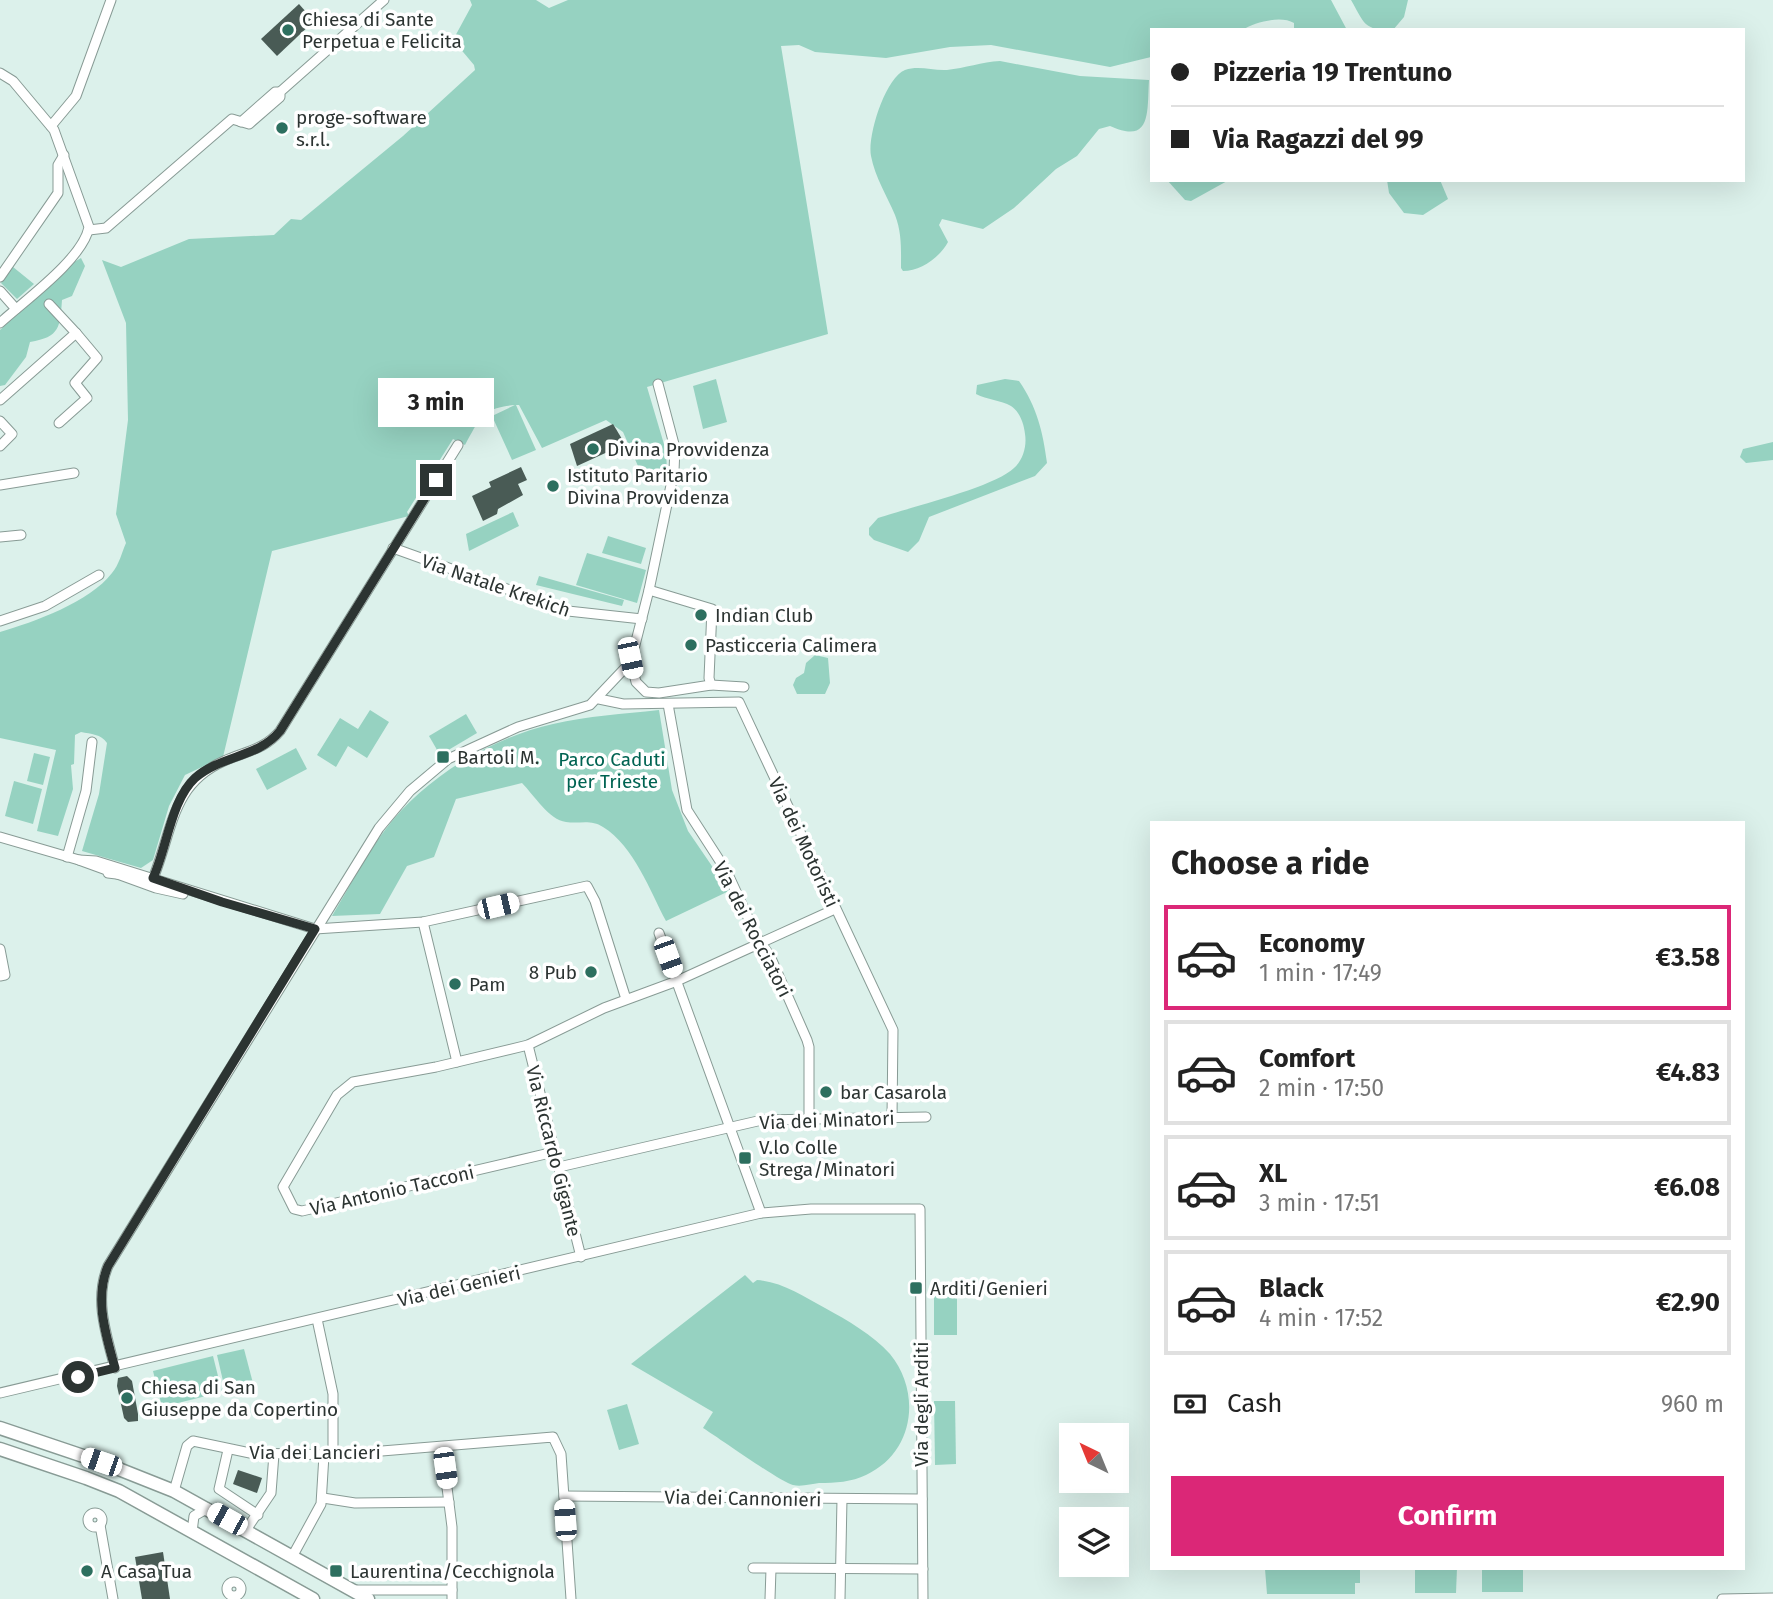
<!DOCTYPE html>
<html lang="en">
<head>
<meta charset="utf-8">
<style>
	body { margin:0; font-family:"Fira Sans",sans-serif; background:#f2f2f2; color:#222; height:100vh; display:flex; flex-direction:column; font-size:26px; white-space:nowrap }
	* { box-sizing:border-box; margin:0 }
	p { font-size:23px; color:#767676 }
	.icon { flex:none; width:38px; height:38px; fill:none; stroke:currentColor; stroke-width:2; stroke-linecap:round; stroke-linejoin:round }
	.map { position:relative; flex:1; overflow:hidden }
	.details { position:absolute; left:1150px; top:821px; width:595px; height:749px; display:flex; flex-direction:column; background:#fff; border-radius:0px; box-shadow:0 7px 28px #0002 }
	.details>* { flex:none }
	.top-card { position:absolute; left:1150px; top:28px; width:595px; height:154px; border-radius:0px; box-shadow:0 7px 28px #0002; display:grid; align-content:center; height:154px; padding:0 21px; background:#fff }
	.needle { width:46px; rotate:317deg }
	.fabs { position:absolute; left:1059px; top:1423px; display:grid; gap:14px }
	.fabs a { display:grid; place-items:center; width:70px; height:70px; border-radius:0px; background:#fff; box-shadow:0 7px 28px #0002; font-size:35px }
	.end { position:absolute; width:32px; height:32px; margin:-16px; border:9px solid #2c3432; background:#fff; box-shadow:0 0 0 4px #fff }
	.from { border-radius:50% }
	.bubble { position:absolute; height:49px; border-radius:0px; background:#fff; box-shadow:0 7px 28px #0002; font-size:23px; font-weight:700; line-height:49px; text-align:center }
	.car { position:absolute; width:21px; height:42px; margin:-21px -10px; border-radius:9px; box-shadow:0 0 5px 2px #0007; background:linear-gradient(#fff 24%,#345 0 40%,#fff 0 76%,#345 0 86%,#fff 0) }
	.top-card b { display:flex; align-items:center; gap:24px; height:66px; font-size:26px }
	.top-card b+b { border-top:2px solid #e0e0e0 }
	.top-card i { width:18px; height:18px; background:#222 }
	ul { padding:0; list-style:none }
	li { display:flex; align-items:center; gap:21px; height:105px; margin:0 14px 10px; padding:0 7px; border:4px solid #e0e0e0; border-radius:0px }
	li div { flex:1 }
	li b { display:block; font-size:26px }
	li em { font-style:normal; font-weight:700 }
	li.current { border-color:#db2777 }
	li>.icon { width:63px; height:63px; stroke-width:1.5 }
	h2 { padding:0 21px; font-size:32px; line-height:84px }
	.pay { display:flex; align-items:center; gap:18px; height:77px; padding:0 21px; font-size:26px }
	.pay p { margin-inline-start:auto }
	.primary-button { display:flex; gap:14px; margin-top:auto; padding:14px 21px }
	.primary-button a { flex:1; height:80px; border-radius:0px; background:#db2777; color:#fff; font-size:28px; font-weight:700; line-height:80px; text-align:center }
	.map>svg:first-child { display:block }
</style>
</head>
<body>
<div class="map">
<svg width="1773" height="1599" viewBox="0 0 1773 1599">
	<rect width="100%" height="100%" fill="#dcf1eb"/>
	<g fill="#96d2c1">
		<path d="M470,0H536L549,8L568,0H1331L1347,30H1294V23C1281,15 1255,22 1242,30H1152L1151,57L1110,67L991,45L950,47L886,58L815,52L799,45L781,46L828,334L647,387L666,451L667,471L656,470L654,484L645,482L623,432L606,420L542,448L519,405H516L536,450L512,460L492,416L515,405C482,408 480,418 465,445L453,439L407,512L409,516L272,551L223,757L185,775L169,806L153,860L141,868L82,851L99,794L107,743C101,734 91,734 81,732L75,735L74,764L71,765L73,789L58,836L37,831L56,750L0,738V632C34,622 90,602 112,573C119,565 122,552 126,543L116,514L128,420L126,323L102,260L121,267L189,239L274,235L291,219L301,220L403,136L475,70L474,65L453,40L472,5Z"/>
		<path d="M1351,0H1408L1404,17L1393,30C1363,30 1365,24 1351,0Z"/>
		<path d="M1000,61L1080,76L1149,80C1147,112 1152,145 1110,126L1099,129L1077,156L1056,169L1014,208L983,229L942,219L939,225L948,242C940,257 921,271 903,271L901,268C901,250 902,233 895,215C887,196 875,177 871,156C867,137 885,78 905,70C919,65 933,71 947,70C965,68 982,62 1000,61Z"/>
		<polygon points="1167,180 1229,180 1191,201 1185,200"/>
		<polygon points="1387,180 1440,180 1448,199 1423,215 1404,213 1389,193"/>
		<path d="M81,258L85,266L72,296L62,300C60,327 60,337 30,342L26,357L5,385L0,386V330L69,265Z"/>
		<polygon points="13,267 34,284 17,299 1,283"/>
		<polygon points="716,379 727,422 703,429 693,386"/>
		<path d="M1005,379L1019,381C1037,407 1043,432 1047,463L1035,476L929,517L919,541L908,552L874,540L869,535V528L878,518C908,508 995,487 1014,468C1023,460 1027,446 1025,434C1024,424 1020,412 1011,406C1001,400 987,400 976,394L977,385Z"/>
		<polygon points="1773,442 1773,460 1746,463 1740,457 1743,449"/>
		<polygon points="513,512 519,526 469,551 466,534"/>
		<polygon points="608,536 646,548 641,564 602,553"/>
		<polygon points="587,553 646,570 637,603 576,585"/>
		<polygon points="539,576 624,600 622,606 536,585"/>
		<polygon points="815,655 828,658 830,683 825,694 797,694 793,685 796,678 804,673 806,663"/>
		<polygon points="370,710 389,722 367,758 348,746 336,767 317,755 340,718 358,729"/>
		<path d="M659,710L672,790L688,831L729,891L666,921C650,891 634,846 603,827C591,819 580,824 566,822C549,820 534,795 522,783L456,799L434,857L407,866L380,914L332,916C349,888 365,856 385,830C424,778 490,738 553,724C588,716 623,714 659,710Z"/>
		<polygon points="466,714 477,733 440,755 429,736"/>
		<polygon points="296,748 307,769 267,790 256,769"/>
		<polygon points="34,753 50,757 43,785 27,781"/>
		<polygon points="14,781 42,789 33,824 5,816"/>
		<path d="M745,1275L753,1283L757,1280C782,1282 803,1296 825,1308C847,1320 873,1335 890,1354C922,1393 914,1453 866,1475C852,1482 835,1483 819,1483C812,1484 801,1487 793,1485C780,1482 719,1438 703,1428L713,1412L631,1364Z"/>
		<polygon points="957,1286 957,1335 934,1335 934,1287"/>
		<polygon points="244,1349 254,1387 226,1394 217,1355"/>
		<polygon points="213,1356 222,1392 162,1407 153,1371"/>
		<polygon points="934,1401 955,1401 956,1464 935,1465"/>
		<polygon points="627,1404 639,1444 619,1450 607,1410"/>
		<polygon points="1360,1568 1360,1583 1355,1583 1355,1594 1267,1594 1265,1569"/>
		<polygon points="1415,1568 1457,1568 1456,1593 1415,1593"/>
		<rect x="1482" y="1568" width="41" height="24"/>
	</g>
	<g fill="#495b55">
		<polygon points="299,4 314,21 277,56 261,39"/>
		<polygon points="613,424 625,444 577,466 570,444"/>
		<polygon points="521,467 527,480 518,484 523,495 498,509 497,514 483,521 472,496 491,487 489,482"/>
		<polygon points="127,1376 132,1381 138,1414 138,1421 128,1422 124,1418 117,1386 118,1378"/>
		<polygon points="238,1470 262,1478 257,1493 233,1484"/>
		<polygon points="163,1552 170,1599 142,1599 135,1557"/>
	</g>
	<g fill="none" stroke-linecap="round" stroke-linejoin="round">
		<g stroke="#889b95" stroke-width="11">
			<g id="street">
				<path d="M0,73L13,81L54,130L89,227C83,259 24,301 0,323"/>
				<polyline points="241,122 275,92 280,92"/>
				<polyline points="51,126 76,96 111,0"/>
				<polyline points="89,230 106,228 232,119 249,124 280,97 280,92 384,0"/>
				<polyline points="0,277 58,193 58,165 64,155"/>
				<polyline points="0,291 16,309"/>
				<polyline points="0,400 76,333 49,304"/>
				<polyline points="0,421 12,434 0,446"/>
				<polyline points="59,423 87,398 75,383 97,358 76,333"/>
				<polyline points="0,485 74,473"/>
				<polyline points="0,537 21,535"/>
				<polyline points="393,548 568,611 642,619"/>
				<polyline points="649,590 712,609 709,678 711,685 744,687"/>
				<polyline points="0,621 45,606 99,575"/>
				<polyline points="630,658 636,682 646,692 659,693 711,685"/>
				<polyline points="599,699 623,704 739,702 893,1030 892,1117"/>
				<polyline points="668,704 687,810 727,872 757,937 770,956 807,1040 809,1047 809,1118"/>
				<polyline points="0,837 79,860 156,888 183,894"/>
				<polyline points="67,857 86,791 92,742"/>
				<polyline points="79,860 96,861 315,929 423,922 587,886 595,901 626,999"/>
				<polyline points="108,873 125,875"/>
				<path d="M149,881L154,876C173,828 172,784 224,761C246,751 264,750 280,731L458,445"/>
				<polyline points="423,922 457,1062"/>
				<polyline points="659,933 761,1213"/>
				<polyline points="0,949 5,975 0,976"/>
				<polyline points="528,1045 581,1257"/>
				<polyline points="554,1152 302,1211 294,1209 283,1187 337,1095 353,1082 436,1067 528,1045 604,1008 677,981 835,909"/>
				<polyline points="559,1167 762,1120 926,1117"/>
				<polyline points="317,1319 333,1394 333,1455"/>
				<path d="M115,1368C106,1334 94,1299 108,1266L379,828L410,791L448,759L518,727L590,705L626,667L635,645L649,590L674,471L675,448L658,384"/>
				<polyline points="0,1393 761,1213 811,1209 920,1209 923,1599"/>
				<polyline points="442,1448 452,1527 452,1599"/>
				<polyline points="228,1450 219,1489 258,1515"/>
				<polyline points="174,1491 187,1446 193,1441 250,1453 333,1455 553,1437 561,1454 571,1599"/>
				<polyline points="564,1496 922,1499"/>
				<polyline points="323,1498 355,1503 449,1502"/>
				<circle cx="95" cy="1520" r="7"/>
				<polyline points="100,1525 113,1599"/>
				<polyline points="246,1530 271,1493 274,1454"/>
				<polyline points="192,1532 194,1516 208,1508"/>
				<polyline points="292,1557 321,1504 324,1455"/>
				<polyline points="753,1568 923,1569"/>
				<circle cx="234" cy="1589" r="7"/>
				<polyline points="356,1590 452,1590"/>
				<polyline points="770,1599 771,1569"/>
				<polyline points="840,1599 842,1499"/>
				<polyline points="1722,1599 1773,1598"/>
			</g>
		</g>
		<g stroke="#889b95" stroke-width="15">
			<g id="secondary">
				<polyline points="0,1428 101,1462 174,1491 368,1599"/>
				<polyline points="0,1449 86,1478 119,1491 313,1599"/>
			</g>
		</g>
		<use href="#street" stroke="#fff" stroke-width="9"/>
		<use href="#secondary" stroke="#fff" stroke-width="12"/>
	</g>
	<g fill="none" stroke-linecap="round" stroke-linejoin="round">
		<path stroke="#2c3432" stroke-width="9" d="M78,1377L115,1368C106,1335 94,1299 108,1266L315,929L222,902L153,878C167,848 171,800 195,778C221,755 258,758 280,731L436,480"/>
	</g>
	<g fill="#2d6f5f" stroke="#fff" stroke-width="2.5">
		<circle cx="288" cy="30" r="7"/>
		<circle cx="282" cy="128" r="7"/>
		<circle cx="593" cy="449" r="7"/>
		<circle cx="553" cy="486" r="7"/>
		<circle cx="701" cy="615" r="7"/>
		<circle cx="691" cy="645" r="7"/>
		<rect x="436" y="750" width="14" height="14" rx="3.5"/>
		<circle cx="591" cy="972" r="7"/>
		<circle cx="455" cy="984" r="7"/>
		<circle cx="826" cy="1092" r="7"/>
		<rect x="738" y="1151" width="14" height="14" rx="3.5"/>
		<rect x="909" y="1281" width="14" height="14" rx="3.5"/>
		<circle cx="127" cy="1398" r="7"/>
		<circle cx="87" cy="1571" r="7"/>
		<rect x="329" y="1564" width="14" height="14" rx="3.5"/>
	</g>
	<g text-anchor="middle" stroke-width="7" stroke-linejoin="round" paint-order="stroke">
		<g font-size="19" fill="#2c3432" stroke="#fff" text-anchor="start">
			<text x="302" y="26">Chiesa di Sante<tspan x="302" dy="22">Perpetua e Felicita</tspan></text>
			<text x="296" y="124">proge-software<tspan x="296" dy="22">s.r.l.</tspan></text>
			<text x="607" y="456">Divina Provvidenza</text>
			<text x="567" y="482">Istituto Paritario<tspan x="567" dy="22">Divina Provvidenza</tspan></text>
			<text x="715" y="622">Indian Club</text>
			<text x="705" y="652">Pasticceria Calimera</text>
			<text x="457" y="764">Bartoli M.</text>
			<text x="577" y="979" text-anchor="end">8 Pub</text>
			<text x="469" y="991">Pam</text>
			<text x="840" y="1099">bar Casarola</text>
			<text x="759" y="1154">V.lo Colle<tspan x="759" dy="22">Strega/Minatori</tspan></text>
			<text x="930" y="1295">Arditi/Genieri</text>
			<text x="141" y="1394">Chiesa di San<tspan x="141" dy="22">Giuseppe da Copertino</tspan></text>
			<text x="101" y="1578">A Casa Tua</text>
			<text x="350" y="1578">Laurentina/Cecchignola</text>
		</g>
		<g font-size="19" fill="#2c3432" stroke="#fff">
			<text transform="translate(496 585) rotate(19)" y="7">Via Natale Krekich</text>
			<text transform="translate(804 842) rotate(65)" y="7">Via dei Motoristi</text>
			<text transform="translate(753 929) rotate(63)" y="7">Via dei Rocciatori</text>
			<text transform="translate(827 1120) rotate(-2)" y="7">Via dei Minatori</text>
			<text transform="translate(554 1151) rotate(76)" y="7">Via Riccardo Gigante</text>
			<text transform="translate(392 1190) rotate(-13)" y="7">Via Antonio Tacconi</text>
			<text transform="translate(459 1286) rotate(-13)" y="7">Via dei Genieri</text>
			<text transform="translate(921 1404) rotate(-90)" y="7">Via degli Arditi</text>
			<text x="315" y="1459">Via dei Lancieri</text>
			<text transform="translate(743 1498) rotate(1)" y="7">Via dei Cannonieri</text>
		</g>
		<g font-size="19" fill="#006352" stroke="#fff">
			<text x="612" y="766">Parco Caduti<tspan x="612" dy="22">per Trieste</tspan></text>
		</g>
	</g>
</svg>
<div class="fabs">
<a><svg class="needle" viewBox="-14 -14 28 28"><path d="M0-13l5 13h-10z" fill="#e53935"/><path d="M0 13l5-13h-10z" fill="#767676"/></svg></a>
<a><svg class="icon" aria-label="layers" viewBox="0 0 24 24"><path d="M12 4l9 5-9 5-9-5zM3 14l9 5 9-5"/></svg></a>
</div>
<i class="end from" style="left:78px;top:1377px"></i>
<i class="end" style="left:436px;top:480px"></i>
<div class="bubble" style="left:378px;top:378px;width:116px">3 min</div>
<i class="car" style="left:630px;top:658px;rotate:168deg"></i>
<i class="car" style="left:498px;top:906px;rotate:77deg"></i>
<i class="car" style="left:668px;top:957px;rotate:160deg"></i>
<i class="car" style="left:101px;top:1462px;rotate:289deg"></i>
<i class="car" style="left:445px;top:1468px;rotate:172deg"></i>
<i class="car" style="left:227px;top:1519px;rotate:299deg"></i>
<i class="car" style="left:565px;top:1520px;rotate:356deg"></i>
<div class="top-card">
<b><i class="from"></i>Pizzeria 19 Trentuno</b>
<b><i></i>Via Ragazzi del 99</b>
</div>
<section class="details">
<h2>Choose a ride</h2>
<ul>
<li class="current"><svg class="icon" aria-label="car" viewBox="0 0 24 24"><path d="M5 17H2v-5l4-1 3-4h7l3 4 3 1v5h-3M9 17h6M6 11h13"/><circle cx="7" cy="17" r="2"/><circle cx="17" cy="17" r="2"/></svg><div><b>Economy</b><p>1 min · 17:49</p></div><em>€3.58</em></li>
<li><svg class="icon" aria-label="car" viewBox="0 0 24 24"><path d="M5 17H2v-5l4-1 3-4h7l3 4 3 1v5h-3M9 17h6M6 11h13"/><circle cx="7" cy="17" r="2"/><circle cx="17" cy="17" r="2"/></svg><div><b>Comfort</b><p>2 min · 17:50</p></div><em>€4.83</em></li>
<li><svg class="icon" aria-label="car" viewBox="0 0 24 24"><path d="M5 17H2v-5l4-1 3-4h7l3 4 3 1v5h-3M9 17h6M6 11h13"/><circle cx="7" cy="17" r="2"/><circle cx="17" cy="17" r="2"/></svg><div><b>XL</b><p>3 min · 17:51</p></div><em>€6.08</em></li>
<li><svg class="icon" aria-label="car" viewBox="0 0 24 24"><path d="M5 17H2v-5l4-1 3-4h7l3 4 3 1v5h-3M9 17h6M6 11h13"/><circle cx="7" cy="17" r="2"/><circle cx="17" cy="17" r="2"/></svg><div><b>Black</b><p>4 min · 17:52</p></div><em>€2.90</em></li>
</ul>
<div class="pay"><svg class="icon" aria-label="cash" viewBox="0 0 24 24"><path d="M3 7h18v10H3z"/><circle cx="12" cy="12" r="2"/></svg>Cash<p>960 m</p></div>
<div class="primary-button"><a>Confirm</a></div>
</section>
</div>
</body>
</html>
